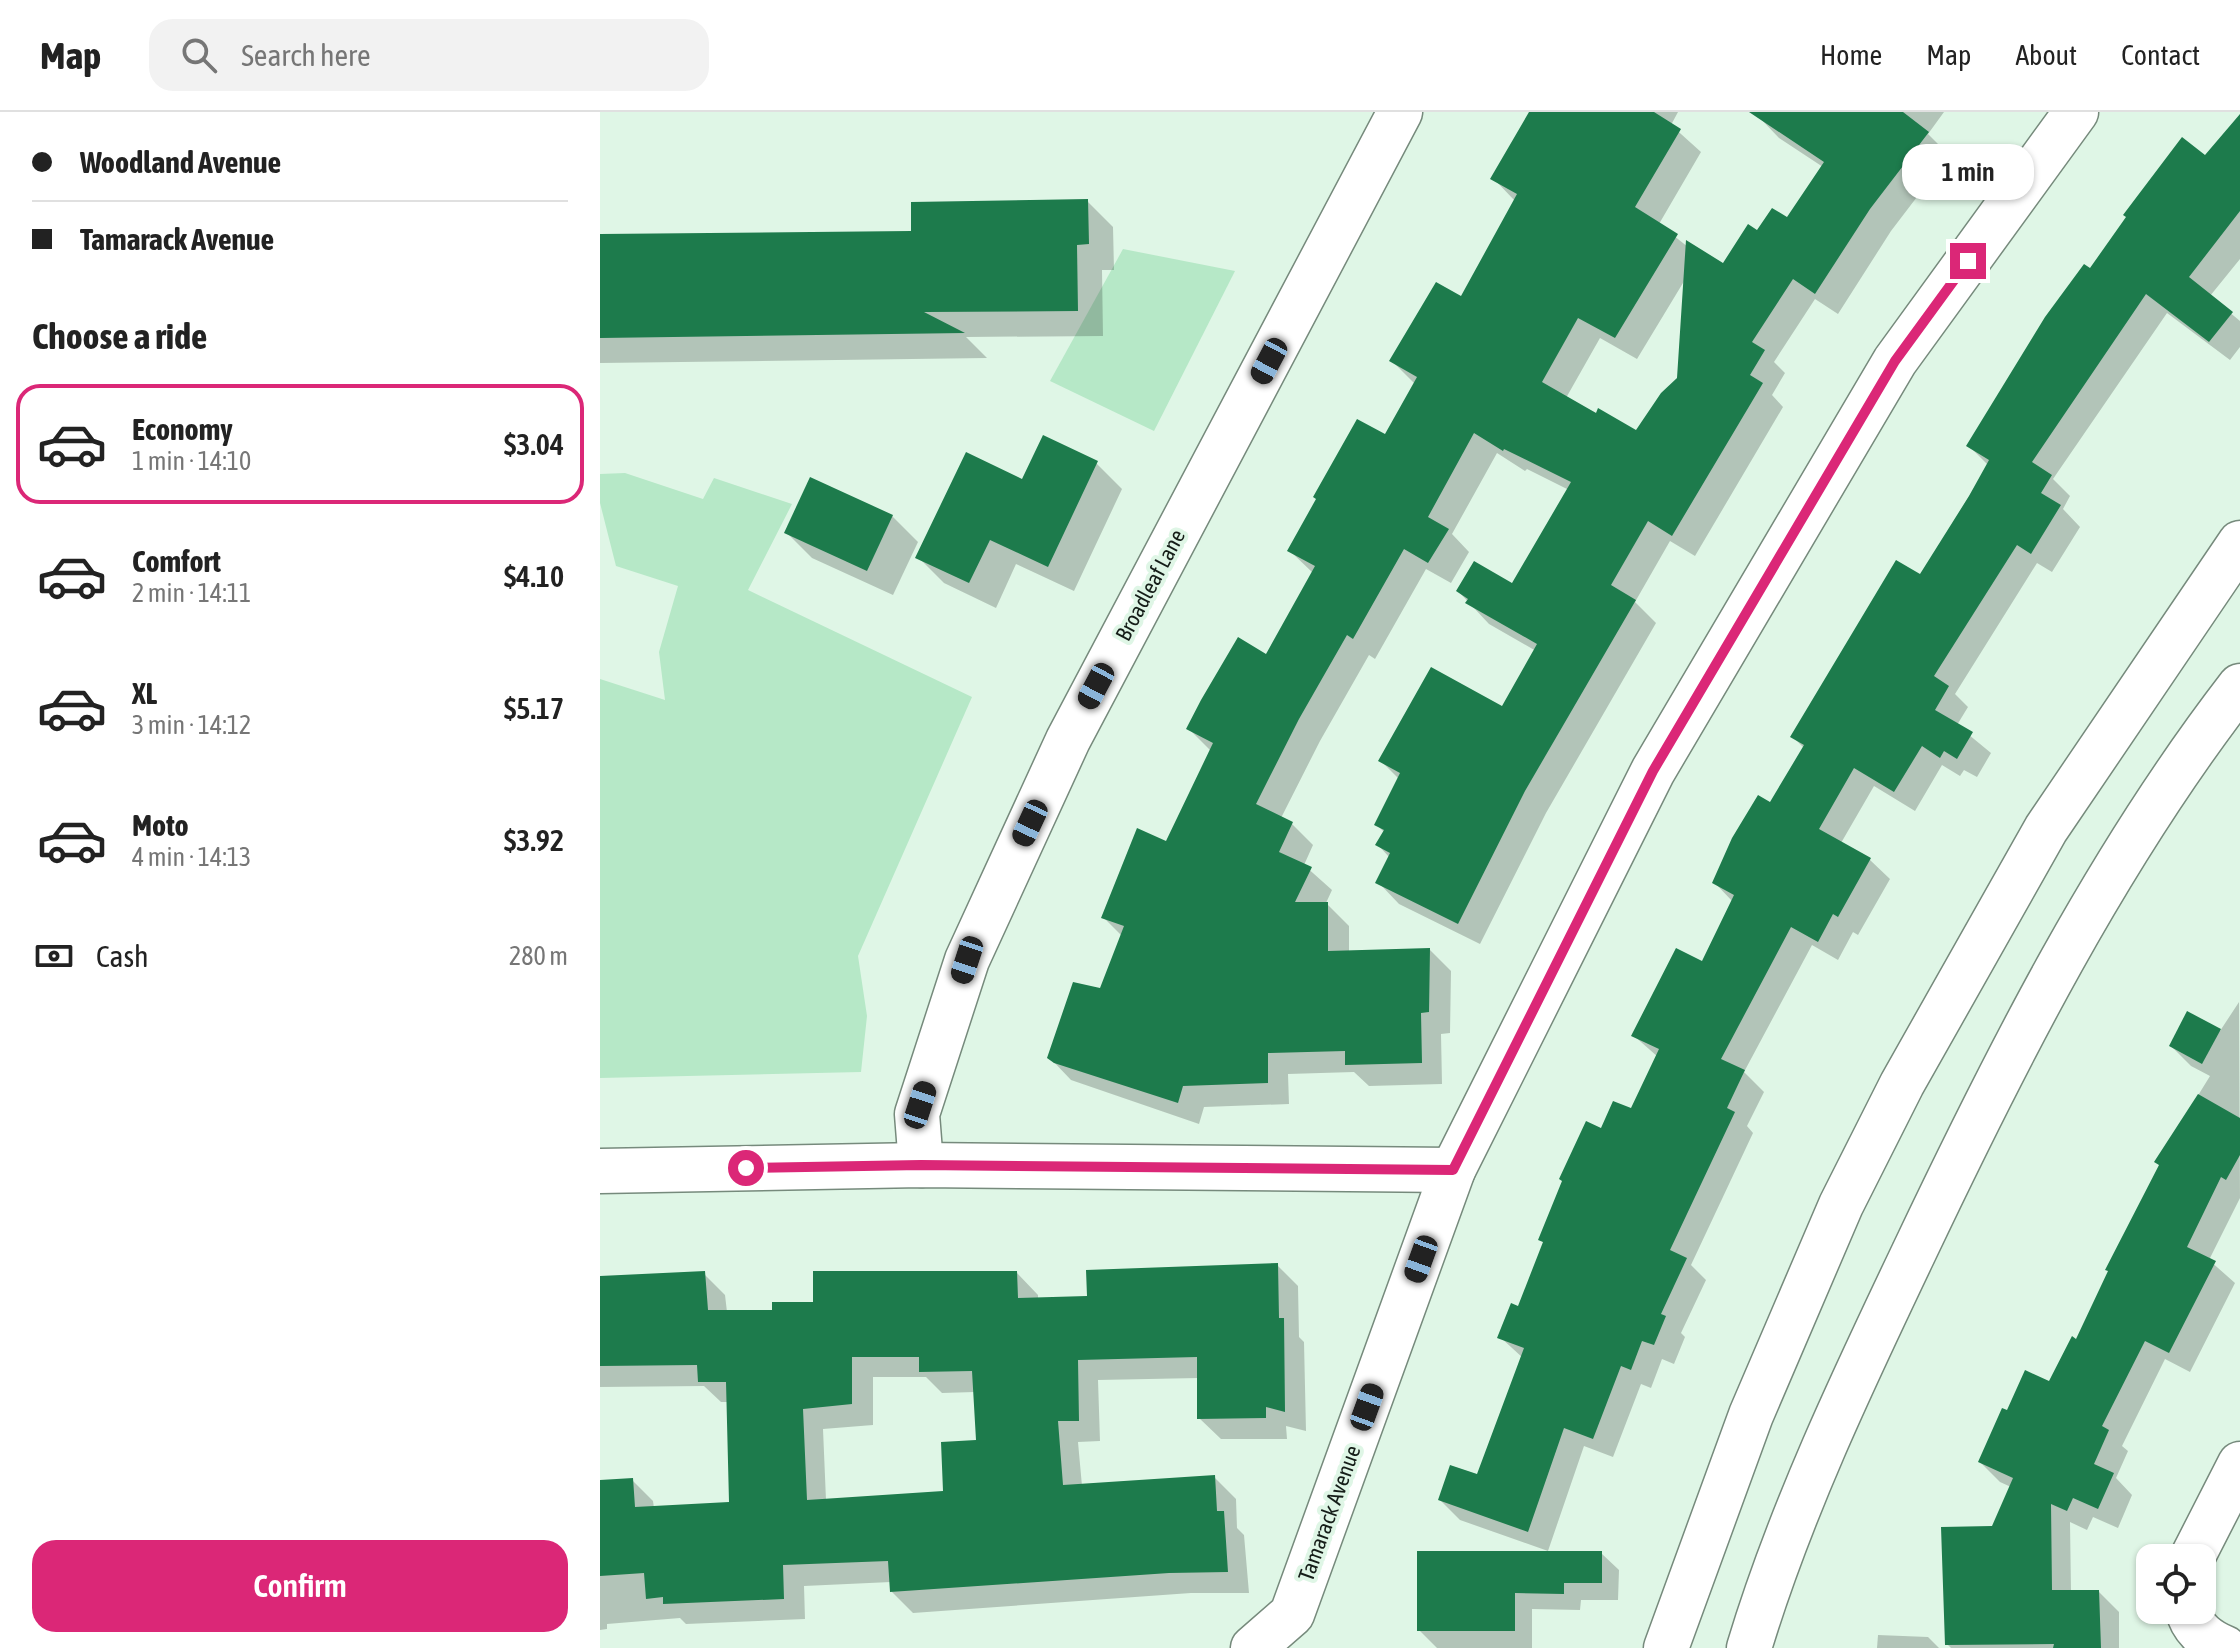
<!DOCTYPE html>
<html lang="en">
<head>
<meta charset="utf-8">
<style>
	body { margin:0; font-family:"Asap Condensed",sans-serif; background:#f2f2f2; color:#222; height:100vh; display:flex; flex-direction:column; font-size:30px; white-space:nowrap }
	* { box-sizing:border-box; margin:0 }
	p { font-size:26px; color:#767676 }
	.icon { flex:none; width:44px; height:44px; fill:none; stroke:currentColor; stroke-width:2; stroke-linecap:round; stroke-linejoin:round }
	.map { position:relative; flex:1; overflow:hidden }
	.details { display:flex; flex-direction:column; background:#fff; width:600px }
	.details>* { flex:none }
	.top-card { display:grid; align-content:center; height:176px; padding:0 32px; background:#fff }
	.controls { position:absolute; left:1536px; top:1432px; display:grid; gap:16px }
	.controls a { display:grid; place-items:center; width:80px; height:80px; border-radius:16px; background:#fff; box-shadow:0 2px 6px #0004; font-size:40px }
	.end { position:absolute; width:36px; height:36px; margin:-18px; border:10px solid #db2777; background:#fff; box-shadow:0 0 0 4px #fff }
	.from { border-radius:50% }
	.bubble { position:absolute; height:56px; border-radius:24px; background:#fff; box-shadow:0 2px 6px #0004; font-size:26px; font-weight:600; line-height:56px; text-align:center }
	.car { position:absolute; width:24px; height:48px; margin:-24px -12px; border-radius:10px; box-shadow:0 0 6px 2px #0007; background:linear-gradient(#222 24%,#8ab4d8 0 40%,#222 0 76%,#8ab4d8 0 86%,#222 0) }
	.top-card b { display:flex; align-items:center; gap:28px; height:76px; font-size:30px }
	.top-card b+b { border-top:2px solid #e0e0e0 }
	.top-card i { width:20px; height:20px; background:#222 }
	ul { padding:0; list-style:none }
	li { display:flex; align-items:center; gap:24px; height:120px; margin:0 16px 12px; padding:0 16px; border:4px solid transparent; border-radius:24px }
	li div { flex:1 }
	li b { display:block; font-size:30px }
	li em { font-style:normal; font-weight:600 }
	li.active { border-color:#db2777 }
	li>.icon { width:72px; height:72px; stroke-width:1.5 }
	h2 { padding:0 32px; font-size:36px; line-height:96px }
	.pay { display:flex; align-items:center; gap:20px; height:88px; padding:0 32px; font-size:30px }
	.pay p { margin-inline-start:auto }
	.button { display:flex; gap:16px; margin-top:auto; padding:16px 32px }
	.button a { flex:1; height:92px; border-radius:24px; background:#db2777; color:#fff; font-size:32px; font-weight:600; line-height:92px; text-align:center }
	header { display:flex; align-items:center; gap:48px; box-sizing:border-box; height:112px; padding:0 40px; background:#fff; border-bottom:2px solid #e0e0e0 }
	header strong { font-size:38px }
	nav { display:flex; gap:44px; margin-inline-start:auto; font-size:28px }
	.search { width:560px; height:72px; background:#f2f2f2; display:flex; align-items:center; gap:20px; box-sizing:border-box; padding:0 28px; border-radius:24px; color:#767676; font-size:30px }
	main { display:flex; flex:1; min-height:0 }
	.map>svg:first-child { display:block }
</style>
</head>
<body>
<header>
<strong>Map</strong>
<div class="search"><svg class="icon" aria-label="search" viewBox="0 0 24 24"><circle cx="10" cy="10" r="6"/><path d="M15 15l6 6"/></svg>Search here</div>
<nav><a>Home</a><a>Map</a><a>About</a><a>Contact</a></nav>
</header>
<main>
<section class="details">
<div class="top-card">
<b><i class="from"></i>Woodland Avenue</b>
<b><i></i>Tamarack Avenue</b>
</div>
<h2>Choose a ride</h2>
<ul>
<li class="active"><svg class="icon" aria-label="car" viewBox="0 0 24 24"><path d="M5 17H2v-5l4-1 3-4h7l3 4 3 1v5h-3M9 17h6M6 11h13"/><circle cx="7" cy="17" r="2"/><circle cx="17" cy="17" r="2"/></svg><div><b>Economy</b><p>1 min · 14:10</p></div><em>$3.04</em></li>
<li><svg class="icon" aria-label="car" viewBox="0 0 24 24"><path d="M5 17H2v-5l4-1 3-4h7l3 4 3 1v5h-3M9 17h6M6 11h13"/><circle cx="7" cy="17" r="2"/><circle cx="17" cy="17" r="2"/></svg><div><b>Comfort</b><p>2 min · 14:11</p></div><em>$4.10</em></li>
<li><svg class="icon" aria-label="car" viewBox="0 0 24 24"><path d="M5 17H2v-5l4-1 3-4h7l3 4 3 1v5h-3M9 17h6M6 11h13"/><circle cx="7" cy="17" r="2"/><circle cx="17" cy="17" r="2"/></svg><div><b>XL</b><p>3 min · 14:12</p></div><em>$5.17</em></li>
<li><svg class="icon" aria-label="car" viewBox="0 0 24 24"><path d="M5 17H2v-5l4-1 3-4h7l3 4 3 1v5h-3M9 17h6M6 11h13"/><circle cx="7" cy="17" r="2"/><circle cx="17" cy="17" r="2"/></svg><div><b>Moto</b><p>4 min · 14:13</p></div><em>$3.92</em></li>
</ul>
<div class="pay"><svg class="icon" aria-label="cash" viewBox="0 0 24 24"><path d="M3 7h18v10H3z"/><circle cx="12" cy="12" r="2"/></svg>Cash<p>280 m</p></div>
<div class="button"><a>Confirm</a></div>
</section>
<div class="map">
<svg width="1640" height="1536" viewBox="0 0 1640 1536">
	<rect width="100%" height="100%" fill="#dff6e6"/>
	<g fill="#b6e8c7">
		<polygon points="523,137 635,159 554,319 450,269"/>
		<polygon points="25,361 103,387 114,366 192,392 148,478 372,585 258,844 267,904 261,960 0,966 0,567 65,588 59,540 78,474 16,454 0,391 0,362"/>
	</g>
	<g fill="#0003" fill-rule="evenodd">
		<path d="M932,0H1078L1071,13L1101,40L1059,112L1088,135L1124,154L1158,121L1187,108L1223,55L1179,26L1158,4L1161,0H1344L1328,22L1349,43L1291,119L1238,202L1215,187L1174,250L1185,261L1172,283L1183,295L1095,444L1070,429L1035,490L1056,511L946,701L880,832L799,792L778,770L790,746L778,733L784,720L776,712L799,667L781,649L902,597L936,539L889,512L858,479L913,474L969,378L927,357L925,359L897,341L852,422L869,440L851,471L826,457L775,547L769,543L720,629L681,706L692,712L713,733L704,753L732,778L726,791L749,814V840L830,838L851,859L850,921L841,922L842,972L769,974L754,960L688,962L689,992L604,995L599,1012L471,968L450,946L501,879L522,824L504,806L567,732L611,639L589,617L667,545L713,461L689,438L785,325L815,272L792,249L862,186L915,89L893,66ZM1086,166L1079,267L1036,321L966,286L1000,226L1037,247Z"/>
		<polygon points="1640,5 1640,147 1610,184 1640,209 1640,235 1630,248 1567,201 1453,367 1470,384 1463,397 1480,415 1452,460 1437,451 1355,582 1368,595 1357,613 1391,641 1377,665 1364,658 1360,664 1342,653 1315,699 1274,674 1241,731 1270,748 1290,767 1258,823 1253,820 1238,848 1212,833 1144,960 1164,980 1147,1014 1153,1021 1091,1153 1106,1168 1081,1221 1085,1225 1074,1252 1062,1247 1051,1276 1041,1272 1013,1345 984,1334 948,1439 860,1408 840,1388 878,1365 923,1246 900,1225 919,1196 945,1132 940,1127 1002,1018 1031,999 1058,945 1033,923 1103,852 1133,790 1114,770 1171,693 1204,636 1193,625 1320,465 1388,353 1368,333 1490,159 1606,46"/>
		<polygon points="487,89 513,115 514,158 502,158 503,224 366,225 387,246 0,251 0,124 313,121"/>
		<polygon points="496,351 522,377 474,479 416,452 396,496 344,471 318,445 423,370"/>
		<polygon points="292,404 318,430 293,483 212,446 186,420"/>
		<polygon points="1639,890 1640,1086 1609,1148 1635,1171 1590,1260 1565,1247 1522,1334 1528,1339 1516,1366 1532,1383 1518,1416 1493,1405 1487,1418 1470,1410 1471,1480 1499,1480 1519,1500 1519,1536 1351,1536 1347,1532 1411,1375 1400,1370 1380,1350 1408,1300 1450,1271 1476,1229 1561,1053 1557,1050 1610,964 1591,954 1571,934 1588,902 1620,919"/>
		<path d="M677,1153L698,1174L699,1225L704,1230L706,1319L686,1314L687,1327H621L599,1306V1266L498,1268L500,1329L478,1330L482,1374L615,1366L636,1387L637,1416L644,1423L649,1481H591L313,1501L292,1480L291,1470L204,1474L205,1507L86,1512L80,1506L7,1512V1517L0,1518V1369L32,1368L53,1389L54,1396L131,1392L129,1290H121L104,1274L0,1275V1165L104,1162L125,1183L127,1200H174L417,1161L438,1183V1188L489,1186ZM273,1265H326L342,1281L375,1280L378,1330L345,1381L226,1388L223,1317L273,1313Z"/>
		<polygon points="1001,1441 1019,1458 1018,1488 981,1488 980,1498 932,1497 932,1536 837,1536 819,1518"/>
		<polygon points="1278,1523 1328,1525 1339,1536 1277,1536"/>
	</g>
	<g fill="#1d7b4c" fill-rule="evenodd">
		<polygon points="929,0 1054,0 1081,17 1035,95 1078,122 1015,226 978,206 942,270 996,301 998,296 1036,318 1061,281 1077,266 1086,128 1123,151 1148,112 1157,118 1172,96 1187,105 1224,50 1149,0 1303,0 1329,20 1270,97 1215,182 1193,167 1152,230 1165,238 1150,263 1163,271 1072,424 1048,409 1011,473 1036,488 925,679 858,812 775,771 790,741 775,733 784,718 774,713 800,661 778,649 831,555 902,594 937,532 865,491 868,487 856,479 874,449 912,471 971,370 904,337 903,339 874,321 828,405 849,417 828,451 804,437 753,527 747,523 699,607 656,692 693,710 679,740 712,755 695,790 728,790 728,839 830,836 829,900 821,901 822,951 745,953 745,939 668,941 668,971 583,974 578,991 454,951 447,946 473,870 500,876 524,814 501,806 537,716 566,729 613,631 586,617 601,588 638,525 666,542 715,454 687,439 716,387 713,385 757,307 785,322 817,265 789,249 836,170 861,184 917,82 890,67"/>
		<polygon points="1640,2 1640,99 1589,165 1633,200 1609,230 1546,182 1432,350 1452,363 1441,381 1461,393 1431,442 1417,433 1334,564 1349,574 1335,598 1373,620 1357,647 1344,639 1340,646 1322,634 1294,680 1254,656 1219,717 1271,746 1238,805 1233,802 1218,830 1191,815 1121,947 1145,958 1127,996 1135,1000 1070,1138 1087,1146 1061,1202 1066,1204 1054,1233 1042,1229 1031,1258 1021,1254 993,1327 964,1316 928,1420 838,1388 850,1353 877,1362 924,1236 897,1226 911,1191 918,1194 943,1130 938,1128 962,1069 959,1067 986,1009 1001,1016 1013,989 1031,996 1059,937 1031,924 1076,836 1102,849 1134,783 1112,771 1132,726 1158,683 1170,690 1204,633 1190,625 1296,448 1320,462 1369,384 1389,348 1366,334 1445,205 1484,152 1490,156 1526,105 1523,103 1582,25 1605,43"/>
		<polygon points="488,87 489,132 477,133 478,199 324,200 365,221 0,226 0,122 311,119 311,90"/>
		<polygon points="443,323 498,349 448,455 390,428 369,471 315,446 366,340 422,367"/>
		<polygon points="210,365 293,403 267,459 184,421"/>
		<polygon points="1587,899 1621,917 1602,952 1569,934"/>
		<polygon points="1598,982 1640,1006 1640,1043 1626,1068 1621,1065 1587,1135 1616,1149 1569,1241 1545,1229 1502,1314 1509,1318 1494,1352 1514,1361 1498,1397 1473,1386 1467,1399 1451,1392 1452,1478 1499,1478 1501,1536 1453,1536 1454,1532 1345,1533 1341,1415 1392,1414 1413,1366 1378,1350 1402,1296 1407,1298 1425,1258 1449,1269 1472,1224 1476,1227 1508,1159 1505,1158 1559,1053 1554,1050"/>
		<path d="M678,1151L679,1206H684L685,1300L666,1295V1306L597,1307V1245L478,1248L479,1309H458L463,1373L615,1363L617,1399H624L628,1460L569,1461L290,1480L288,1449L183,1453L184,1487L63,1492V1485L46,1487L44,1461L0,1464V1368L33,1366L35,1395L129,1390L126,1270H98L97,1253L0,1254V1164L105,1159L108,1198H172V1190H213V1159H417L418,1186L487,1184L486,1158ZM252,1245H319V1260L372,1259L376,1328L341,1330L343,1379L207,1388L203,1297L252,1292Z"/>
		<polygon points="817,1439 1002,1439 1002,1471 964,1471 964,1482 915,1481 915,1519 817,1519"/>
	</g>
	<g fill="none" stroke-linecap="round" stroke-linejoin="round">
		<g stroke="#768a7c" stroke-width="47">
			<g id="minor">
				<polyline points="321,1053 317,1002 367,848 468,628 800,0"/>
				<polyline points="0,1059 321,1053 853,1058"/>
				<polyline points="1592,1446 1640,1352"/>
				<path d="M1588,1498C1592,1517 1608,1529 1625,1536"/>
				<polyline points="653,1536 692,1502 853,1058 1053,659 1295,249 1476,0"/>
			</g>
		</g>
		<g stroke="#768a7c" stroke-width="47">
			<g id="highway">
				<polyline points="1066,1536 1151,1303 1241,1093 1302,972 1446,717 1640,431"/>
				<path d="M1149,1536C1190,1400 1253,1268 1314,1140C1407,944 1507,746 1640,574"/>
			</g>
		</g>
		<use href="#minor" stroke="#fff" stroke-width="44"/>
		<use href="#highway" stroke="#fff" stroke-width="44"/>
	</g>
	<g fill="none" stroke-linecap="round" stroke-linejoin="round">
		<polyline stroke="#db2777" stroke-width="10" points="146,1056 321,1053 853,1058 1053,659 1295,249 1368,149"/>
	</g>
	<g text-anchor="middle" stroke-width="8" stroke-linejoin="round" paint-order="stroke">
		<g font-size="22" fill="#151d18" stroke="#dff6e6">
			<text transform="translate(550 473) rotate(-62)" y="8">Broadleaf Lane</text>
			<text transform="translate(729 1401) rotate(-70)" y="8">Tamarack Avenue</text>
		</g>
	</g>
</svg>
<div class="controls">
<a><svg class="icon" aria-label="locate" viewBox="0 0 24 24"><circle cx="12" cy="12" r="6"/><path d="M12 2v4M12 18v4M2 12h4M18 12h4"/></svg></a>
</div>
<i class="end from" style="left:146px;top:1056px"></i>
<i class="end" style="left:1368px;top:149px"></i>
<div class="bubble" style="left:1302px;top:32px;width:132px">1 min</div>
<i class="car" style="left:669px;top:249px;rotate:208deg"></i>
<i class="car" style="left:496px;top:574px;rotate:208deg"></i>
<i class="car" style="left:430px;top:711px;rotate:205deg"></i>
<i class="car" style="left:367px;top:848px;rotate:198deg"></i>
<i class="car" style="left:320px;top:993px;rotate:18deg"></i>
<i class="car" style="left:821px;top:1147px;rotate:200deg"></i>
<i class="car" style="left:767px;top:1295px;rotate:20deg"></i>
</div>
</main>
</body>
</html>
